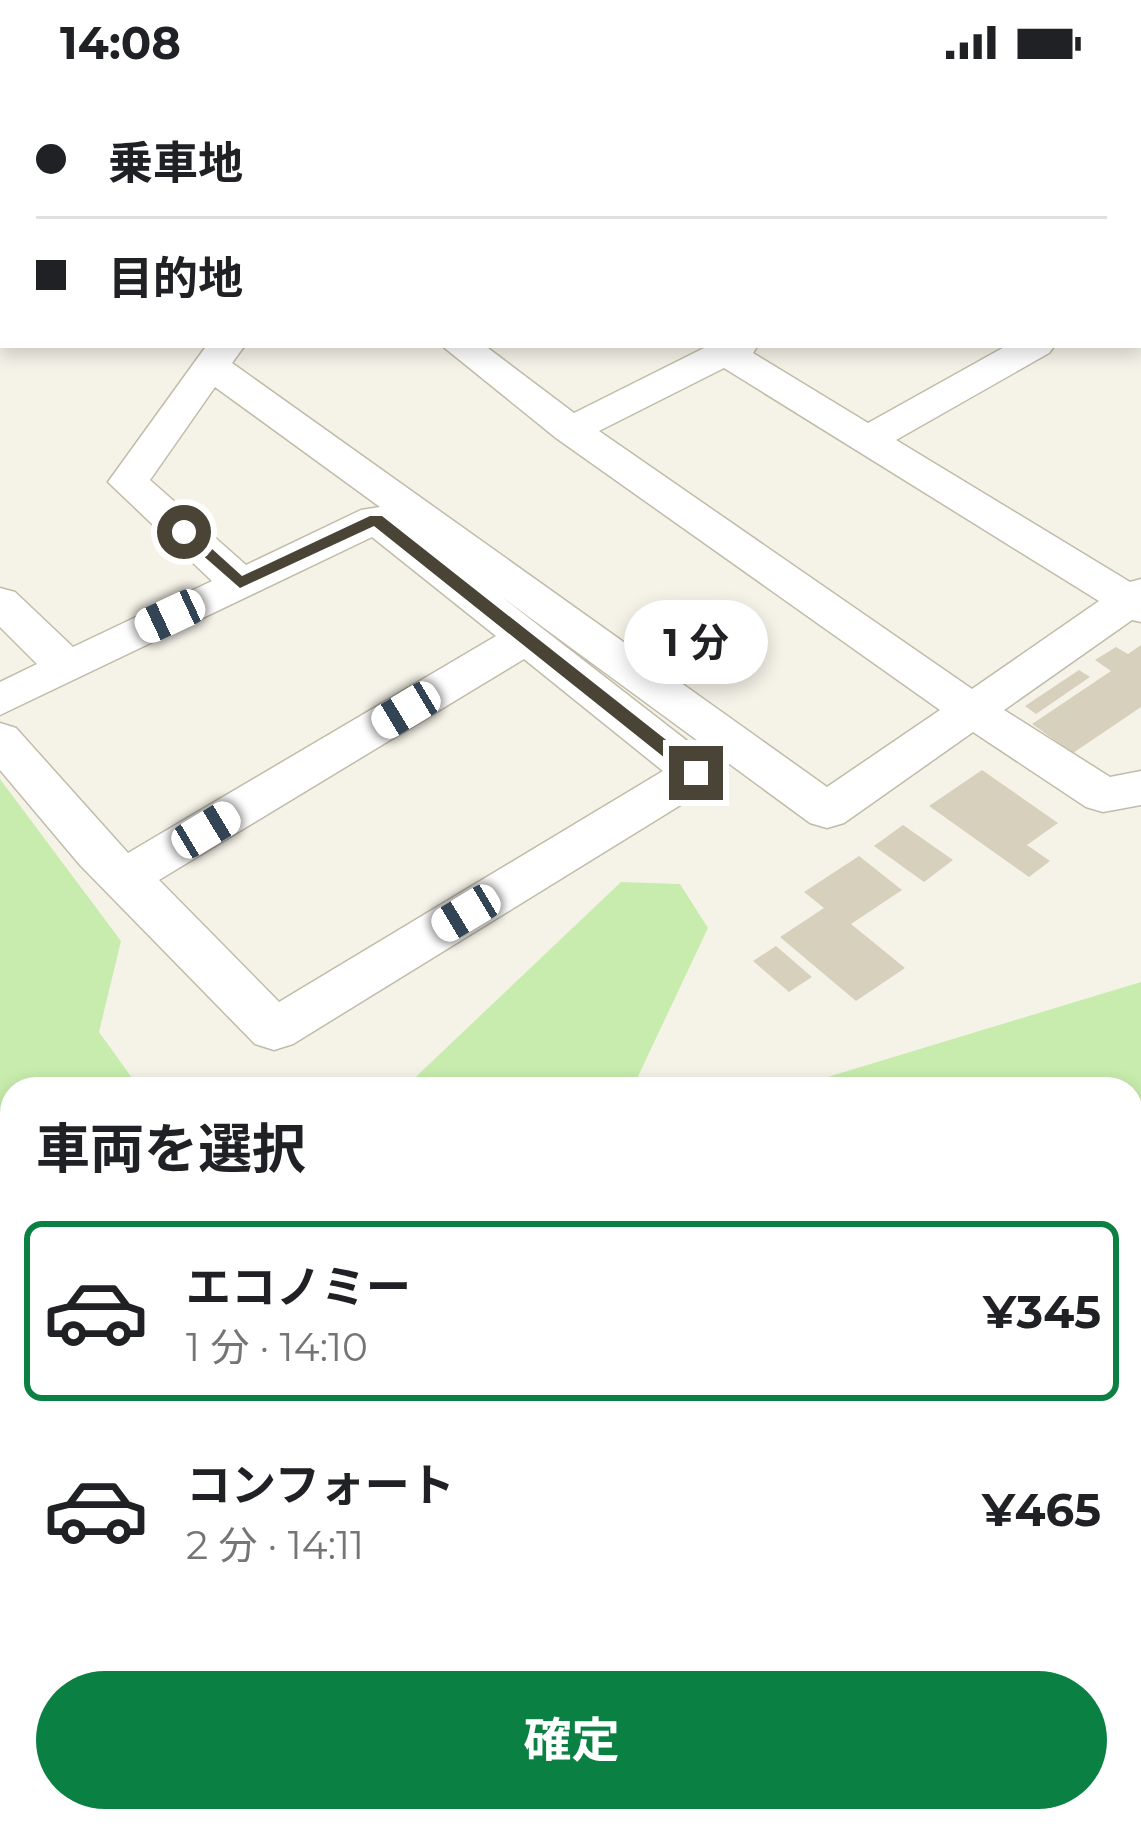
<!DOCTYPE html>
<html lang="ja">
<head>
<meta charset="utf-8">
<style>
	body { margin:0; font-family:Montserrat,"Noto Sans JP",sans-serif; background:#f2f2f2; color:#202124; height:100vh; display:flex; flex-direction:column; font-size:45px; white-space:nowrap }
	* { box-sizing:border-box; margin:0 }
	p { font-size:39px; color:#757577 }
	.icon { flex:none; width:66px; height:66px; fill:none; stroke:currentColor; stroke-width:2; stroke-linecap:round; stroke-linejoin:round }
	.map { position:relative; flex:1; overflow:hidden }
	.sheet { position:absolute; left:0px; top:993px; width:1143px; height:756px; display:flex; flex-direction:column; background:#fff; border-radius:36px 36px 0 0; box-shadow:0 6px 18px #0003 }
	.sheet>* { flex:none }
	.banner { position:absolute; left:0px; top:0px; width:1143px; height:264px; box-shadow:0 6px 18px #0003; display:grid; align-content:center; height:264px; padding:0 36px; background:#fff }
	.end { position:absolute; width:54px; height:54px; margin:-27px; border:15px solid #494436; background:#fff; box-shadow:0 0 0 6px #fff }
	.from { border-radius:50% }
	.bubble { position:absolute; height:84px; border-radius:42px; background:#fff; box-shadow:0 6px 18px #0003; font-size:39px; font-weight:700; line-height:84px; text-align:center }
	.car { position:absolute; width:36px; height:72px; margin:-36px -18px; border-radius:15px; box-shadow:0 0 9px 3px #0007; background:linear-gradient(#fff 24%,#345 0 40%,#fff 0 76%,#345 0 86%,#fff 0) }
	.banner b { display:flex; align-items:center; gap:42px; height:114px; font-size:45px }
	.banner b+b { border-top:3px solid #e0e0e0 }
	.banner i { width:30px; height:30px; background:#202124 }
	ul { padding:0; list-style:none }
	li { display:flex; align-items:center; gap:36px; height:180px; margin:0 24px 18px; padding:0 12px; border:6px solid transparent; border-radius:18px }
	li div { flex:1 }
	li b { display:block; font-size:45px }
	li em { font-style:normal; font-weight:700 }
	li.current { border-color:#0b8043 }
	li>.icon { width:108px; height:108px; stroke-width:1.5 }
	h2 { padding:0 36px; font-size:54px; line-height:144px }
	.button { display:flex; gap:24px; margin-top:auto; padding:24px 36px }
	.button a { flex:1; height:138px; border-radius:72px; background:#0b8043; color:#fff; font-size:48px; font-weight:700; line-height:138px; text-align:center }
	.status { display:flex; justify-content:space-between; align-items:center; height:84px; padding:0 60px; background:#fff; direction:ltr }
	.status svg { height:33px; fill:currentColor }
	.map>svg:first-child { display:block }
</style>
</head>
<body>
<div class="status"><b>14:08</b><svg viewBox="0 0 49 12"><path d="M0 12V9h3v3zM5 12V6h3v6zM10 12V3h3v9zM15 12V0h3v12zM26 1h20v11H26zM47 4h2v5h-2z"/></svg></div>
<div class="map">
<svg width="1141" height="1749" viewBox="0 0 1141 1749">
	<rect width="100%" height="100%" fill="#f5f3e8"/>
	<g fill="#c7ecad">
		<polygon points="0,695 121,857 99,948 140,1005 12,1005 12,1737 1131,1737 1131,1005 788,1005 1141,898 1141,1749 0,1749"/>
		<polygon points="621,798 680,800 708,844 632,1005 403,1005"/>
	</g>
	<g fill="#d7d0bc">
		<polygon points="1141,561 1141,623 1073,669 1032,640 1111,587 1095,576 1116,563 1128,570"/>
		<polygon points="1079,586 1090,593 1036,630 1025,622"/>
		<polygon points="982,686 1058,739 1027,761 1050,777 1029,793 929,722"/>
		<polygon points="903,741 953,776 924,798 874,762"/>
		<polygon points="859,772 902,806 851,840 905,884 856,917 780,853 824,824 804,808"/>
		<polygon points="776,862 812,893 789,908 753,877"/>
	</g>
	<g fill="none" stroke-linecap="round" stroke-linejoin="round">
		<g stroke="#c1bca9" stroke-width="3">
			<g id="minor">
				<polygon points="0,0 16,0 18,3 3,3 3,15"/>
				<polygon points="202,0 235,0 237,3 204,3"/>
				<polygon points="416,0 452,0 454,3 418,3"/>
				<rect x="0" y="99" width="3" height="20"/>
				<polygon points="0,173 3,174 3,196 0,195"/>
				<polygon points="1141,191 1141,214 1140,214 1140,191"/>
				<polygon points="3,235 3,260 0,261 0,236"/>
				<path d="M207,261H245L232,279L827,703L940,626L556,354L441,261H484L574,329L710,261H758L753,269L868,339L1008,261H1055L1049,269L896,356L1130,498L1141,495V538L1132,536L1004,626L1110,693L1141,687V721L1103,728L1086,723L973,648L844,739L827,744L810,739L502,513L713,677L719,689L713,701L293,960L274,966L255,960L80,781L0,686V639L16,644L128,769L496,552L372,453L0,631V598L37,580L0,543V504L15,508L73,563L212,497L108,398ZM724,284L1099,517L972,605L599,347ZM215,303L380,423L361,426L246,481L150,396ZM524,575L663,687L279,918L159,796Z"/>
			</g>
		</g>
		<g stroke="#d8cf94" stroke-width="3">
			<polygon id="secondary" points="714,0 770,0 772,3 716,3"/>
		</g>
		<polyline stroke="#c4bb99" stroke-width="9" stroke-dasharray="8 8" stroke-linecap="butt" points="0,1580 12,1553"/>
		<use href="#minor" fill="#fff" fill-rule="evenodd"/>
		<use href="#secondary" fill="#fff9c7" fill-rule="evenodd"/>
	</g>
	<polygon fill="#494436" points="370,432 382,432 703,685 703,694 690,694 374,442 240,504 176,448 190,445 242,492"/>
</svg>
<i class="end from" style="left:184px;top:448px"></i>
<i class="end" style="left:696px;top:689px"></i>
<div class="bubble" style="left:624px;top:516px;width:144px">1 分</div>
<i class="car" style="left:170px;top:532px;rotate:245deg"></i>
<i class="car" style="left:406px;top:626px;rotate:239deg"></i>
<i class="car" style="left:206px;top:746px;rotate:59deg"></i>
<i class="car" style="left:466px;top:829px;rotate:239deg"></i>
<div class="banner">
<b><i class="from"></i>乗車地</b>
<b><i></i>目的地</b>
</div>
<section class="sheet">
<h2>車両を選択</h2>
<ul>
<li class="current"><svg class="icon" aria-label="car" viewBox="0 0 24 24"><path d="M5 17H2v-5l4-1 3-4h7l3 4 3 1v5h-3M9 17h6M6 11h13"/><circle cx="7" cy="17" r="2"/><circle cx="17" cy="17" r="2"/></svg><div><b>エコノミー</b><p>1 分 · 14:10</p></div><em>¥345</em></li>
<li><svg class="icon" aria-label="car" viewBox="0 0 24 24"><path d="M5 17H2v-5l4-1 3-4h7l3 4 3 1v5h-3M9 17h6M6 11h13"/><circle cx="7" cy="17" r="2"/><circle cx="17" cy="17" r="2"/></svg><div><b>コンフォート</b><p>2 分 · 14:11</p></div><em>¥465</em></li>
</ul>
<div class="button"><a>確定</a></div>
</section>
</div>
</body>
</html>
